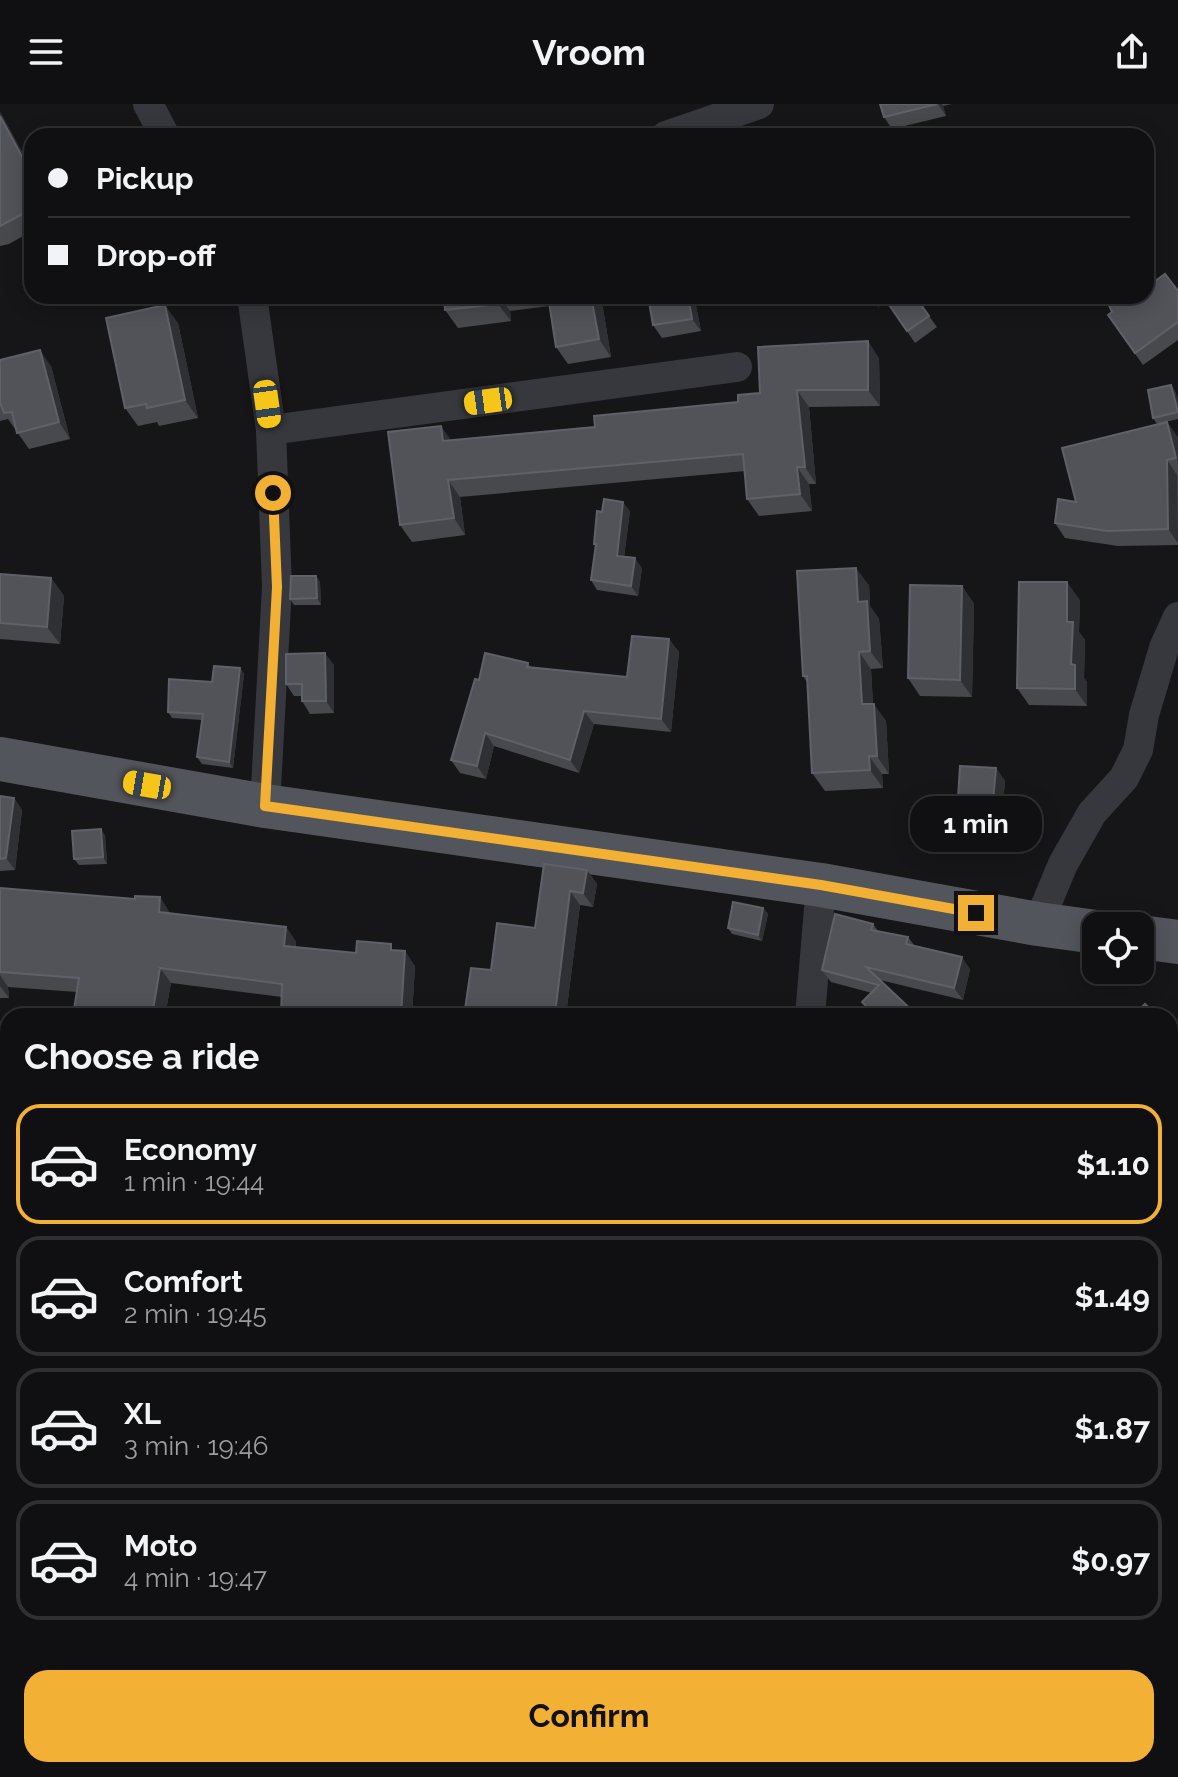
<!DOCTYPE html>
<html lang="en">
<head>
<meta charset="utf-8">
<style>
	body { margin:0; font-family:Raleway,sans-serif; background:#1e1e20; color:#f1f3f6; height:100vh; display:flex; flex-direction:column; font-size:30px; white-space:nowrap }
	* { box-sizing:border-box; margin:0 }
	p { font-size:26px; color:#9c9d9f }
	.icon { flex:none; width:44px; height:44px; fill:none; stroke:currentColor; stroke-width:2; stroke-linecap:round; stroke-linejoin:round }
	.map { position:relative; flex:1; overflow:hidden }
	.drawer { position:absolute; left:0px; top:904px; width:1178px; height:770px; display:flex; flex-direction:column; background:#101012; border-radius:24px 24px 0 0; box-shadow:0 4px 20px #0003,0 0 0 2px #303032 }
	.drawer>* { flex:none }
	.hud { position:absolute; left:24px; top:24px; width:1130px; height:176px; border-radius:24px; box-shadow:0 4px 20px #0003,0 0 0 2px #303032; display:grid; align-content:center; height:176px; padding:0 24px; background:#101012 }
	.fabs { position:absolute; left:1082px; top:808px; display:grid; gap:16px }
	.fabs a { display:grid; place-items:center; width:72px; height:72px; border-radius:16px; background:#101012; box-shadow:0 4px 20px #0003,0 0 0 2px #303032; font-size:40px }
	.end { position:absolute; width:36px; height:36px; margin:-18px; border:10px solid #f2b134; background:#111; box-shadow:0 0 0 4px #111 }
	.from { border-radius:50% }
	.bubble { position:absolute; height:56px; border-radius:24px; background:#101012; box-shadow:0 4px 20px #0003,0 0 0 2px #303032; font-size:26px; font-weight:700; line-height:56px; text-align:center }
	.car { position:absolute; width:24px; height:48px; margin:-24px -12px; border-radius:10px; box-shadow:0 0 6px 2px #0007; background:linear-gradient(#f5c518 24%,#345 0 40%,#f5c518 0 76%,#345 0 86%,#f5c518 0) }
	.hud b { display:flex; align-items:center; gap:28px; height:76px; font-size:30px }
	.hud b+b { border-top:2px solid #303032 }
	.hud i { width:20px; height:20px; background:#f1f3f6 }
	ul { padding:0; list-style:none }
	li { display:flex; align-items:center; gap:24px; height:120px; margin:0 16px 12px; padding:0 8px; border:4px solid #303032; border-radius:24px }
	li div { flex:1 }
	li b { display:block; font-size:30px }
	li em { font-style:normal; font-weight:700 }
	li.selected { border-color:#f2b134 }
	li>.icon { width:72px; height:72px; stroke-width:1.5 }
	h2 { padding:0 24px; font-size:36px; line-height:96px }
	.primary-button { display:flex; gap:16px; margin-top:auto; padding:16px 24px }
	.primary-button a { flex:1; height:92px; border-radius:24px; background:#f2b134; color:#111; font-size:32px; font-weight:700; line-height:92px; text-align:center }
	header { display:flex; justify-content:space-between; align-items:center; height:104px; padding:0 24px; background:#101012; font-size:36px; font-weight:700 }
	.map>svg:first-child { display:block }
</style>
</head>
<body>
<header><svg class="icon" aria-label="menu" viewBox="0 0 24 24"><path d="M4 6h16M4 12h16M4 18h16"/></svg>Vroom<svg class="icon" aria-label="share" viewBox="0 0 24 24"><path d="M12 15V3M7 8l5-5 5 5M5 13v7h14v-7"/></svg></header>
<div class="map">
<svg width="1178" height="1673" viewBox="0 0 1178 1673">
	<rect width="100%" height="100%" fill="#161618"/>
	<polygon fill="#1e261f" points="223,1666 385,1666 385,1673 221,1673"/>
	<g fill="none" stroke-linecap="round" stroke-linejoin="round">
		<g stroke="#37383d" stroke-width="30">
			<polyline points="148,0 165,32"/>
			<polyline points="666,32 759,0"/>
			<polyline points="252,192 271,326 277,483 265,702"/>
			<polyline points="271,326 737,263"/>
			<polyline points="1038,820 1063,760 1092,709 1124,674 1138,646 1144,611 1164,544 1178,513"/>
			<polyline points="810,912 821,781"/>
			<polyline points="0,1010 8,1011"/>
		</g>
		<g stroke="#53555c" stroke-width="44">
			<polyline points="0,655 265,702 821,781 1038,820 1096,828"/>
			<polyline points="1140,833 1178,838"/>
		</g>
	</g>
	<g fill="#47494d">
		<polygon points="880,0 952,0 943,2 946,12 892,25 884,13"/>
		<polygon points="0,8 32,66 32,127 9,140 0,142"/>
		<polygon points="1154,178 1178,187 1178,236 1143,261 1108,211"/>
		<polygon points="444,192 601,192 611,253 568,260 556,243 549,202 510,207 511,217 458,224 445,206"/>
		<polygon points="648,192 694,192 701,227 662,234 653,221"/>
		<polygon points="883,192 929,212 937,223 915,239"/>
		<polygon points="178,219 198,314 159,322 157,318 138,322 125,304"/>
		<polygon points="879,254 880,302 809,303 816,380 809,380 812,407 759,412 747,395 745,367 460,393 465,431 412,438 400,421 452,337 595,323 738,298 760,289"/>
		<polygon points="0,256 51,262 70,335 29,345 8,315 0,317"/>
		<polygon points="1171,281 1175,287 1178,296 1178,315 1157,320 1153,314"/>
		<polygon points="1167,318 1178,334 1178,441 1118,442 1065,434 1055,419 1076,398"/>
		<polygon points="630,407 624,453 642,464 638,492 597,486 591,476 596,443 594,440"/>
		<polygon points="0,470 51,474 64,492 60,540 0,535"/>
		<polygon points="316,472 320,478 321,501 294,501 290,495"/>
		<polygon points="869,481 870,502 879,515 883,564 871,565 873,600 886,617 889,670 882,670 883,684 825,687 812,669 807,578 803,572"/>
		<polygon points="962,482 974,500 972,593 920,592 908,574"/>
		<polygon points="1080,496 1079,528 1085,536 1084,574 1087,578 1087,602 1029,601 1017,584"/>
		<polygon points="669,535 679,548 671,628 594,620 579,669 494,642 486,675 460,669 451,656 479,576 528,559 531,564 627,573"/>
		<polygon points="334,561 334,609 310,610 302,597 302,592 294,592 286,580"/>
		<polygon points="240,564 244,570 233,664 202,660 197,653 202,616 172,614 168,608 212,578"/>
		<polygon points="996,664 1005,677 1002,709 966,706 958,694"/>
		<polygon points="0,692 14,694 22,706 15,766 0,767"/>
		<polygon points="105,731 107,760 79,761 74,755"/>
		<polygon points="587,766 597,780 593,803 580,801 566,911 464,912 491,866 535,824"/>
		<polygon points="0,784 135,795 160,793 170,810 286,823 296,838 296,843 356,849 396,846 415,862 412,912 281,912 282,893 171,879 165,912 73,912 77,888 8,883 9,894 0,894"/>
		<polygon points="763,804 768,810 762,837 732,830 728,824"/>
		<polygon points="873,820 878,827 908,833 914,841 970,865 963,896 880,876 918,912 872,912 862,898 872,889 831,878 822,866"/>
		<polygon points="1170,924 1178,932 1178,1075 1170,1082"/>
		<polygon points="0,1083 8,1083 8,1200 0,1189"/>
		<polygon points="1178,1198 1178,1270 1170,1274 1170,1213 1175,1211"/>
		<polygon points="1178,1349 1178,1393 1170,1394 1170,1350"/>
		<polygon points="0,1412 8,1414 8,1458 0,1456"/>
		<polygon points="39,1666 90,1666 86,1667 88,1673 41,1673"/>
		<polygon points="574,1666 608,1666 609,1673 598,1673 576,1669"/>
	</g>
	<g fill="#2f3033">
		<polygon points="938,0 942,0 943,2 946,12"/>
		<polygon points="0,8 32,66 32,71 0,12"/>
		<polygon points="1146,160 1159,192 1151,180 1146,168"/>
		<polygon points="497,192 499,192 510,207 511,217 498,200"/>
		<polygon points="591,192 601,192 611,253 599,235"/>
		<polygon points="688,192 694,192 701,227 692,215"/>
		<polygon points="871,192 879,192 879,204"/>
		<polygon points="165,201 178,219 198,314 185,296"/>
		<polygon points="868,237 879,254 880,302 868,286"/>
		<polygon points="40,246 51,262 70,335 59,318"/>
		<polygon points="1171,281 1175,287 1178,296 1178,307"/>
		<polygon points="797,286 809,303 816,380 805,363"/>
		<polygon points="1167,318 1178,333 1178,357 1176,354"/>
		<polygon points="441,322 453,339 443,337"/>
		<polygon points="1167,356 1177,371 1178,439 1168,425"/>
		<polygon points="797,363 809,380 812,407 800,390"/>
		<polygon points="448,376 460,393 465,431 454,414"/>
		<polygon points="623,398 630,407 623,461 617,452"/>
		<polygon points="635,454 642,464 638,492 631,482"/>
		<polygon points="856,464 869,481 870,502 879,515 883,564 870,547 858,498"/>
		<polygon points="316,472 320,478 321,501 317,494"/>
		<polygon points="51,474 64,492 60,540 47,523"/>
		<polygon points="1067,478 1080,496 1079,528 1085,536 1084,574 1087,578 1087,602 1075,585 1067,518"/>
		<polygon points="962,482 974,500 972,593 960,576"/>
		<polygon points="669,535 679,548 671,628 661,615"/>
		<polygon points="859,548 871,565 874,618 862,600"/>
		<polygon points="325,549 334,561 334,609 326,597"/>
		<polygon points="240,564 244,570 233,664 229,658"/>
		<polygon points="874,600 886,617 889,670 877,652"/>
		<polygon points="584,607 594,620 579,669 570,656"/>
		<polygon points="485,629 494,642 486,675 477,662"/>
		<polygon points="869,652 882,670 883,684 870,666"/>
		<polygon points="996,664 1005,677 1002,709 993,697"/>
		<polygon points="14,694 22,706 15,766 6,754"/>
		<polygon points="101,725 105,731 107,760 103,753"/>
		<polygon points="587,766 597,780 593,803 583,789"/>
		<polygon points="570,787 580,801 566,912 555,910"/>
		<polygon points="160,793 170,809 169,823 159,808"/>
		<polygon points="763,804 768,810 762,837 758,831"/>
		<polygon points="286,823 296,838 294,857 284,842"/>
		<polygon points="405,847 415,862 412,912 401,912"/>
		<polygon points="962,853 970,865 963,896 954,884"/>
		<polygon points="160,864 171,879 165,912 152,912"/>
		<polygon points="0,871 8,883 9,894 0,882"/>
		<polygon points="81,1666 85,1666 88,1673 86,1673"/>
		<polygon points="603,1666 608,1666 609,1673 608,1673"/>
	</g>
	<g fill="#525359" stroke="#5f6168" stroke-width="2">
		<polygon points="880,0 937,0 884,13"/>
		<polygon points="0,12 32,71 32,105 0,122"/>
		<polygon points="1146,168 1151,180 1165,170 1178,187 1178,218 1135,249 1108,211 1112,208 1105,192 1146,192"/>
		<polygon points="444,192 497,192 498,200 445,206"/>
		<polygon points="548,192 591,192 599,235 556,243"/>
		<polygon points="648,192 688,192 692,215 653,221"/>
		<polygon points="883,192 915,192 929,212 907,227"/>
		<polygon points="165,201 185,296 147,304 146,300 125,304 106,214"/>
		<polygon points="868,237 868,286 797,286 805,363 797,363 800,390 747,395 743,350 448,376 454,414 400,421 388,328 441,322 443,337 595,323 594,312 738,298 738,291 760,289 758,243"/>
		<polygon points="40,246 59,318 17,329 12,308 4,309 0,298 0,256"/>
		<polygon points="1171,281 1178,308 1153,314 1148,286"/>
		<polygon points="1167,318 1176,354 1167,356 1168,425 1107,427 1055,419 1058,395 1076,398 1062,344"/>
		<polygon points="604,395 623,398 617,452 635,454 631,482 591,476 596,440 594,440 597,407 602,408"/>
		<polygon points="856,464 858,498 867,497 870,547 859,548 862,600 874,600 877,652 869,652 870,666 812,669 807,572 803,572 797,467"/>
		<polygon points="0,470 51,474 47,523 0,519"/>
		<polygon points="291,472 316,472 317,494 290,495"/>
		<polygon points="1019,478 1067,478 1067,518 1073,518 1071,560 1075,561 1075,585 1017,584"/>
		<polygon points="910,481 962,482 960,576 908,574"/>
		<polygon points="632,532 669,535 661,615 584,607 570,656 485,629 477,662 451,656 475,575 479,576 485,549 528,559 527,563 627,573"/>
		<polygon points="325,549 326,597 302,597 302,580 286,580 286,550"/>
		<polygon points="214,562 240,564 229,658 197,653 203,610 168,608 169,575 212,578"/>
		<polygon points="960,662 996,664 993,697 958,694"/>
		<polygon points="0,692 14,694 6,754 0,755"/>
		<polygon points="101,725 103,753 74,755 72,727"/>
		<polygon points="544,760 587,766 583,789 570,787 555,910 585,912 464,912 471,864 491,866 497,819 535,824"/>
		<polygon points="0,784 135,795 135,792 160,793 159,808 286,823 284,842 356,849 357,837 391,840 391,846 405,847 401,912 281,912 282,880 160,864 152,912 73,912 79,874 0,868"/>
		<polygon points="733,798 763,804 758,831 728,824"/>
		<polygon points="835,810 873,820 871,826 908,833 906,840 962,853 954,884 866,863 918,912 876,912 862,898 879,881 822,866"/>
		<polygon points="1145,900 1158,912 1133,912"/>
		<polygon points="1170,924 1178,932 1178,1070 1170,1058"/>
		<polygon points="0,1083 8,1083 8,1186 0,1187"/>
		<polygon points="1178,1198 1178,1249 1170,1253 1170,1213 1175,1211 1170,1201"/>
		<polygon points="1178,1349 1178,1380 1170,1380 1170,1350"/>
		<polygon points="0,1412 8,1414 8,1444 0,1442"/>
		<polygon points="39,1666 66,1666 47,1673 41,1673"/>
		<polygon points="702,1670 702,1673 663,1673"/>
	</g>
	<g fill="none" stroke-linecap="round" stroke-linejoin="round">
		<polyline stroke="#f2b134" stroke-width="10" points="273,389 277,483 265,702 821,781 976,809"/>
	</g>
</svg>
<div class="fabs">
<a><svg class="icon" aria-label="locate" viewBox="0 0 24 24"><circle cx="12" cy="12" r="6"/><path d="M12 2v4M12 18v4M2 12h4M18 12h4"/></svg></a>
</div>
<i class="end from" style="left:273px;top:389px"></i>
<i class="end" style="left:976px;top:809px"></i>
<div class="bubble" style="left:910px;top:692px;width:132px">1 min</div>
<i class="car" style="left:488px;top:297px;rotate:262deg"></i>
<i class="car" style="left:267px;top:300px;rotate:172deg"></i>
<i class="car" style="left:147px;top:681px;rotate:280deg"></i>
<div class="hud">
<b><i class="from"></i>Pickup</b>
<b><i></i>Drop-off</b>
</div>
<section class="drawer">
<h2>Choose a ride</h2>
<ul>
<li class="selected"><svg class="icon" aria-label="car" viewBox="0 0 24 24"><path d="M5 17H2v-5l4-1 3-4h7l3 4 3 1v5h-3M9 17h6M6 11h13"/><circle cx="7" cy="17" r="2"/><circle cx="17" cy="17" r="2"/></svg><div><b>Economy</b><p>1 min · 19:44</p></div><em>$1.10</em></li>
<li><svg class="icon" aria-label="car" viewBox="0 0 24 24"><path d="M5 17H2v-5l4-1 3-4h7l3 4 3 1v5h-3M9 17h6M6 11h13"/><circle cx="7" cy="17" r="2"/><circle cx="17" cy="17" r="2"/></svg><div><b>Comfort</b><p>2 min · 19:45</p></div><em>$1.49</em></li>
<li><svg class="icon" aria-label="car" viewBox="0 0 24 24"><path d="M5 17H2v-5l4-1 3-4h7l3 4 3 1v5h-3M9 17h6M6 11h13"/><circle cx="7" cy="17" r="2"/><circle cx="17" cy="17" r="2"/></svg><div><b>XL</b><p>3 min · 19:46</p></div><em>$1.87</em></li>
<li><svg class="icon" aria-label="car" viewBox="0 0 24 24"><path d="M5 17H2v-5l4-1 3-4h7l3 4 3 1v5h-3M9 17h6M6 11h13"/><circle cx="7" cy="17" r="2"/><circle cx="17" cy="17" r="2"/></svg><div><b>Moto</b><p>4 min · 19:47</p></div><em>$0.97</em></li>
</ul>
<div class="primary-button"><a>Confirm</a></div>
</section>
</div>
</body>
</html>
